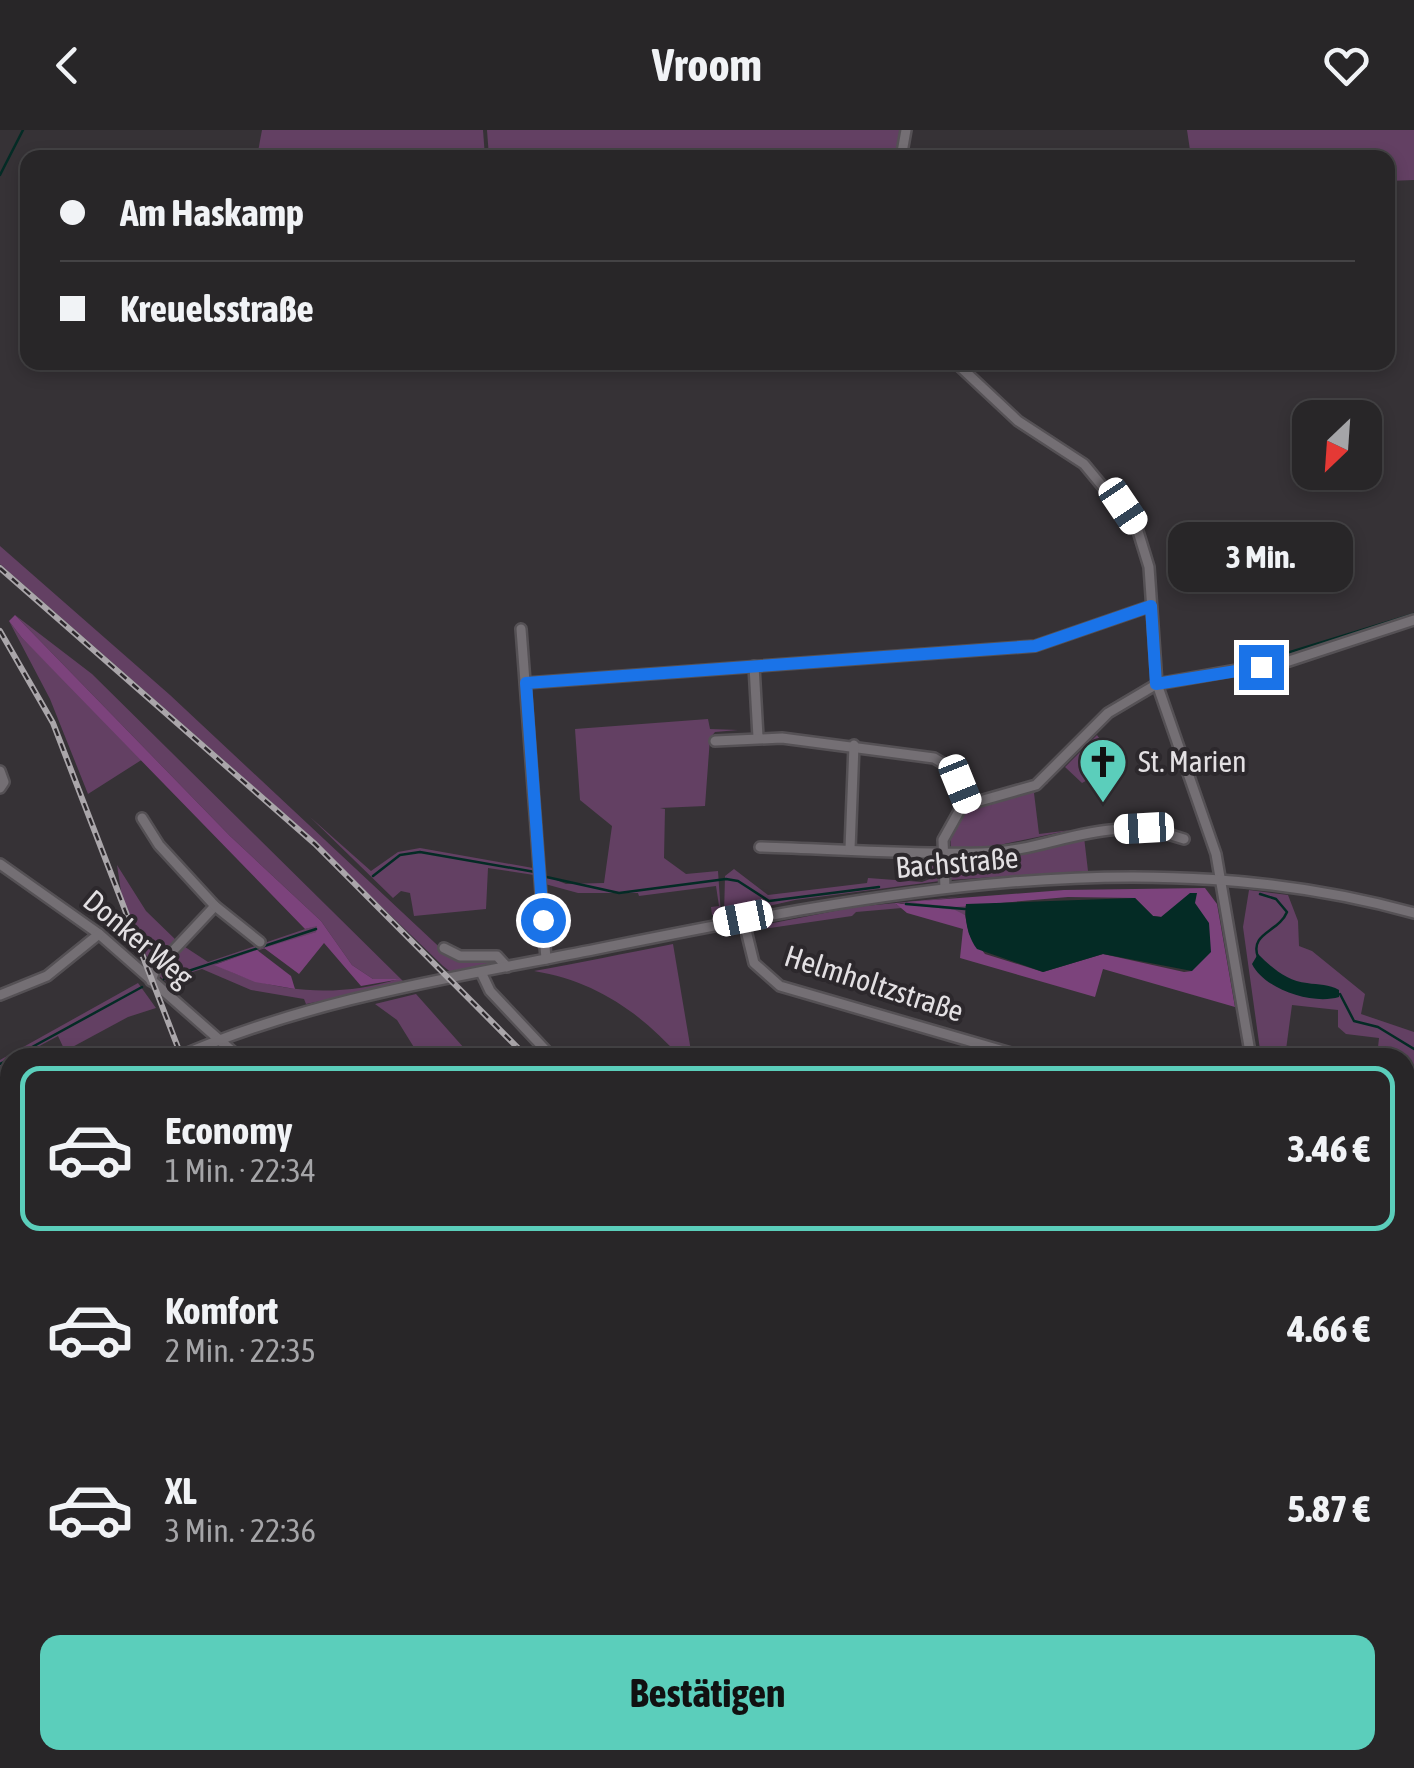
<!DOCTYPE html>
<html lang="de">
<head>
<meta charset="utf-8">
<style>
	body { margin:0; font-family:"Asap Condensed",sans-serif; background:#343234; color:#f1f3f6; height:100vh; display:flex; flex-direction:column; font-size:38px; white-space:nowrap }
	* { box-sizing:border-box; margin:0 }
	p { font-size:32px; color:#a5a5a8 }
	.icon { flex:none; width:55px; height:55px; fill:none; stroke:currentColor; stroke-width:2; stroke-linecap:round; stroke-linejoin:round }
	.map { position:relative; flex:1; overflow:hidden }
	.details { position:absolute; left:0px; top:918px; width:1415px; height:722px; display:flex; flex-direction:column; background:#282628; border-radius:30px 30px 0 0; box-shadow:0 5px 15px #0003,0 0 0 2px #444345 }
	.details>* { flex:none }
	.banner { position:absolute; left:20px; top:20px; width:1375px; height:220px; border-radius:20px; box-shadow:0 5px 15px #0003,0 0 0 2px #444345; display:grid; align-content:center; height:220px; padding:0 40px; background:#282628 }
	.needle { width:65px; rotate:205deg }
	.controls { position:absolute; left:1292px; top:270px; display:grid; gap:20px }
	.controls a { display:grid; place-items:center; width:90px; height:90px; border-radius:20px; background:#282628; box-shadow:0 5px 15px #0003,0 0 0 2px #444345; font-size:50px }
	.end { position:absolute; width:45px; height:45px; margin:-22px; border:12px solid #1a73e8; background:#fff; box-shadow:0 0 0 5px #fff }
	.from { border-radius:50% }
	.bubble { position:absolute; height:70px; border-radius:20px; background:#282628; box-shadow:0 5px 15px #0003,0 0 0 2px #444345; font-size:32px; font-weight:700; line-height:70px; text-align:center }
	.car { position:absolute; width:30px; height:60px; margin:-30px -15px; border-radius:12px; box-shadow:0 0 8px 2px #0007; background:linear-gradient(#fff 24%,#345 0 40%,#fff 0 76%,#345 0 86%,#fff 0) }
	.banner b { display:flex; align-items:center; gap:35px; height:95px; font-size:38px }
	.banner b+b { border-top:2px solid #444345 }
	.banner i { width:25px; height:25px; background:#f1f3f6 }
	ul { padding:18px 0 0; list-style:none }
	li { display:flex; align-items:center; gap:30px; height:165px; margin:0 20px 15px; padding:0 20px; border:5px solid transparent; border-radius:20px }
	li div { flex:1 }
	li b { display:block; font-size:38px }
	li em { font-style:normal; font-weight:700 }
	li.current { border-color:#5bcebb }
	li>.icon { width:90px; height:90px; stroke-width:1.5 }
	.primary-button { display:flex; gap:20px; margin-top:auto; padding:20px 40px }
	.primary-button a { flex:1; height:115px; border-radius:20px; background:#5bcebb; color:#111; font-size:40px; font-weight:700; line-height:115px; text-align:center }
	header { display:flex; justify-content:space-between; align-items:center; height:130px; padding:0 40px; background:#282628; font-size:45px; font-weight:700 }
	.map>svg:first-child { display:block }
</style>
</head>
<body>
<header><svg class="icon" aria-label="back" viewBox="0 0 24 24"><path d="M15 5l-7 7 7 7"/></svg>Vroom<svg class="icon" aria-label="heart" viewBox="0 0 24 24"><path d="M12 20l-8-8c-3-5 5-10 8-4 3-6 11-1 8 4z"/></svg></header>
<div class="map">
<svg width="1414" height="1638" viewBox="0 0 1414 1638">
	<rect width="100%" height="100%" fill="#363236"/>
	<g fill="#634063">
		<polygon points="262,0 483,0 485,27 257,27"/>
		<polygon points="487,0 901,0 897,28 489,27"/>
		<polygon points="1187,0 1414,0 1414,50 1388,51 1388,28 1191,27"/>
		<polygon points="0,416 170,565 450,827 489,829 494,834 453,844 443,836 292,690 0,434"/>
		<path d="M15,485L92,544L406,854L306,874L304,869L251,860L202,839L165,851L156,843L182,815L208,832L317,795V802L215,834C270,864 339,868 398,849H373L352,835L321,791L230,706Z"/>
		<polygon points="9,491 22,508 143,629 88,664 50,569"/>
		<polygon points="708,589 710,599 738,600 715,602 710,608 705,676 660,678 665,679 664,728 686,744 718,741 721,785 712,785 711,777 719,776 716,756 639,766 638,763 578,763 545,754 544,745 566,754 604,753 612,696 580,670 575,599"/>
		<polygon points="1097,605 1111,625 1100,628 1102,642 1082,653 1065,637"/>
		<path d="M1044,651L1048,653L1034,663L1039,704L1071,700L985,718L951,717C944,664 1018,676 1044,651Z"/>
		<polygon points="310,687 371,741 398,722 420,718 533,738 534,745 488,738 486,779 414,786 410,763 401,761 393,768"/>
		<polygon points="1084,707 1088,741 950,750 951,727 1000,725"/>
		<polygon points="930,729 941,732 940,751 795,770 724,786 725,746 734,739 768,765 867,753 868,748 922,752 930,749"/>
		<polygon points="117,735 146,781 178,812 152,839 122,768"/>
		<polygon points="1249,760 1288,765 1298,791 1299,816 1312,821 1365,864 1361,884 1414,902 1414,935 1405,934 1405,928 1377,927 1379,908 1346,904 1338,897 1338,880 1292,875 1285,927 1261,927 1243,797"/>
		<polygon points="966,766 909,773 966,774 965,785 901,773 896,774 902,778 856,782 852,786 763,799 768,794 855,777"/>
		<path d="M673,814L692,927H680C640,882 595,851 534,841C583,832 622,824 673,814Z"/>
		<polygon points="138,853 156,878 128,887 65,921 58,906 19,927 10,928 0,938 0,930"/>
		<polygon points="416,864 472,927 420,927 397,890 375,874"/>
		<polygon points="10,1048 10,1630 301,1630 286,1638 0,1638 0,1055"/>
		<polygon points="376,1630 513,1630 509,1631 510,1638 378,1638"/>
		<polygon points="814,1630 1046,1630 1052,1638 794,1638"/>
	</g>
	<g fill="#7c437c">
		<polygon points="15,485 230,706 321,791 352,835 373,849 401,849 361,856 324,813 299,844 264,818 316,802 317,796 305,799 22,508 9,491"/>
		<polygon points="1205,758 1217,774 1235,877 1103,839 1095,867 960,828 963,799 907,783 895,773 955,780 965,785 969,804 985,824 1043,842 1103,824 1184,842 1192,841 1177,778 1162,787 1153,786 1135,768 1068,767 955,777 907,772 1064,760"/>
		<polygon points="257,820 291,846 295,859 255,852 214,835"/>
		<polygon points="10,1332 10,1630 288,1630 273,1638 0,1638 0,1338"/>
	</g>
	<g fill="#042b25">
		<path d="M1190,763H1197L1195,773L1209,793L1211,822L1192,841L1103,824L1043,842L977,819C968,808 964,788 966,774L1135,768L1153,786L1161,787Z"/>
		<path d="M1258,824C1272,838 1287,851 1307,853C1319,855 1329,854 1339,860V867C1313,875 1265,860 1252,834Z"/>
	</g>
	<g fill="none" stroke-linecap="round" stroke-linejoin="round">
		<g stroke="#042b25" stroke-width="2.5">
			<polyline points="0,45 23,0"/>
			<polyline points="1274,527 1414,484"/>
			<polyline points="373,746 400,725 420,722 535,742"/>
			<polyline points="542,746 619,763 726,749 738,751 769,771 879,757"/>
			<polyline points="906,774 965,779"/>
			<path d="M1258,827C1249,803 1279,802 1287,782L1276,769L1260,764"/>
			<polyline points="164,849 316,799"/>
			<polyline points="1340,864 1354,891 1378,897 1414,919"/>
			<polyline points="12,928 142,857"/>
			<polyline points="0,934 10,929"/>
			<polyline points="279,1638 295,1630"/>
		</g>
		<g stroke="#555155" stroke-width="14">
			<g id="minor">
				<polyline points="901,28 906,0"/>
				<polyline points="955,232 1018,291 1084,334 1137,398 1149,437 1157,554 1216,724 1251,928"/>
				<polyline points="521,499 546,829"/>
				<polyline points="754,536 758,607"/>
				<polyline points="526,553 1035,516 1151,476"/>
				<polyline points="715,611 782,608 934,628 951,638 968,674"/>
				<polyline points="0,641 4,652 0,658"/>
				<polyline points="142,688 159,715 215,776 155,840 151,851"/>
				<path d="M760,717C833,719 908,725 982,723C1056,721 1102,681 1184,709"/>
				<polyline points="850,719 854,615"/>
				<polyline points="0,734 99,804 240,928"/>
				<polyline points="945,758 943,710 962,676 1036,655 1108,583 1157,554 1289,531 1414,490"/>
				<polyline points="215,776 260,812"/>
				<polyline points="743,788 754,833 780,856 1028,928"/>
				<polyline points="444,818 460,826 497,826 507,837"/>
				<polyline points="481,842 490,861 553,928"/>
				<polyline points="0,865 47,846 99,804"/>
				<path d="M176,928C301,872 443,849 577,823C853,768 1137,706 1414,783"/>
				<polyline points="1405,1020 1414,1021"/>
				<polyline points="0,1049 10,1041"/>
				<polyline points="1405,1422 1414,1426"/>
				<polyline points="1405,1519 1414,1525"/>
				<polyline points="567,1630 569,1638"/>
				<polyline points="618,1630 619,1638"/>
				<polyline points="713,1630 716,1638"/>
				<polyline points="831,1630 834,1638"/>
				<polyline points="1285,1630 1289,1638"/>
				<polyline points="1400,1630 1410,1638"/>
			</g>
		</g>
		<use href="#minor" stroke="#746f74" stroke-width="9"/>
		<g stroke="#aaa6aa" stroke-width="6">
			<g id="rail">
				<polyline points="0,438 315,714 528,928"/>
				<polyline points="0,501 53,593 182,928"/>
				<polyline points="371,1630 372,1638"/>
				<polyline points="1091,1630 1097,1638"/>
				<polyline points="1118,1630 1124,1638"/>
			</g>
		</g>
		<use href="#rail" stroke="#2c282c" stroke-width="2.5" stroke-dasharray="8" stroke-linecap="butt"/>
	</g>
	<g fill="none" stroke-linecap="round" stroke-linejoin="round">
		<polyline stroke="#1a73e8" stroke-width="12" points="543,790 526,553 1035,516 1151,476 1156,554 1261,537"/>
	</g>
	<defs>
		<g id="church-pin" transform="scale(2.5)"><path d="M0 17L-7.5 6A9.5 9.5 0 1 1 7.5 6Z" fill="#5bcebb" stroke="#2c282c"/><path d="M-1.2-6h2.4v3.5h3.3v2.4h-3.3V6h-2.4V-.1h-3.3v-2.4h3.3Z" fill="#111"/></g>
	</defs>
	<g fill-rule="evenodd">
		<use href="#church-pin" x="1103" y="632"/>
	</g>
	<g text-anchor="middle" stroke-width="8" stroke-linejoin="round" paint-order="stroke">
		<g font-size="30" fill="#e3e0e3" stroke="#2c282c" text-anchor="start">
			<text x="1138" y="642">St. Marien</text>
		</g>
		<g font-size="30" fill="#e3e0e3" stroke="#2c282c">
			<text transform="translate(957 733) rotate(-5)" y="10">Bachstraße</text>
			<text transform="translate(138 809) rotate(40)" y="10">Donker Weg</text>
			<text transform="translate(874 854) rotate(18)" y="10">Helmholtzstraße</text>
		</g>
	</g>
</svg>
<div class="controls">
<a><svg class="needle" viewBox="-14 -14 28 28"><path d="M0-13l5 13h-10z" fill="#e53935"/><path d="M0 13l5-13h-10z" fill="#a5a5a8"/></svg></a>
</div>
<i class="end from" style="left:543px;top:790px"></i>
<i class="end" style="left:1261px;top:537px"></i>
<div class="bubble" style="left:1168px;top:392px;width:185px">3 Min.</div>
<i class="car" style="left:1123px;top:376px;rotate:146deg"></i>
<i class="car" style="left:960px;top:654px;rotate:158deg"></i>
<i class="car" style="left:1144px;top:698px;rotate:267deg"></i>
<i class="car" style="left:743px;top:788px;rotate:259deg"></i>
<div class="banner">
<b><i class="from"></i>Am Haskamp</b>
<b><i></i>Kreuelsstraße</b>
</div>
<section class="details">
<ul>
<li class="current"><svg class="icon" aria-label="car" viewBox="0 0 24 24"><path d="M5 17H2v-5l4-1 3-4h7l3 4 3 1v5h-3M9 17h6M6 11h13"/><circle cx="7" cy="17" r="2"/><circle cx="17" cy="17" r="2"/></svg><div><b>Economy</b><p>1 Min. · 22:34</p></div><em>3.46 €</em></li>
<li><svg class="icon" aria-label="car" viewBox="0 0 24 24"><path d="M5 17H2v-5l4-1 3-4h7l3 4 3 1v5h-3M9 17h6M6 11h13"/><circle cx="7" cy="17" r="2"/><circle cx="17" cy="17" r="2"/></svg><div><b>Komfort</b><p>2 Min. · 22:35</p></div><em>4.66 €</em></li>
<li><svg class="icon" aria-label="car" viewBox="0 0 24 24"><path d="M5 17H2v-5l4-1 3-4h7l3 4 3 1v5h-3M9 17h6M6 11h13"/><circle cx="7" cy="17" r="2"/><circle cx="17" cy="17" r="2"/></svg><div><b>XL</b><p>3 Min. · 22:36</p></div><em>5.87 €</em></li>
</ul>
<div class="primary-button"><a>Bestätigen</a></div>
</section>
</div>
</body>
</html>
